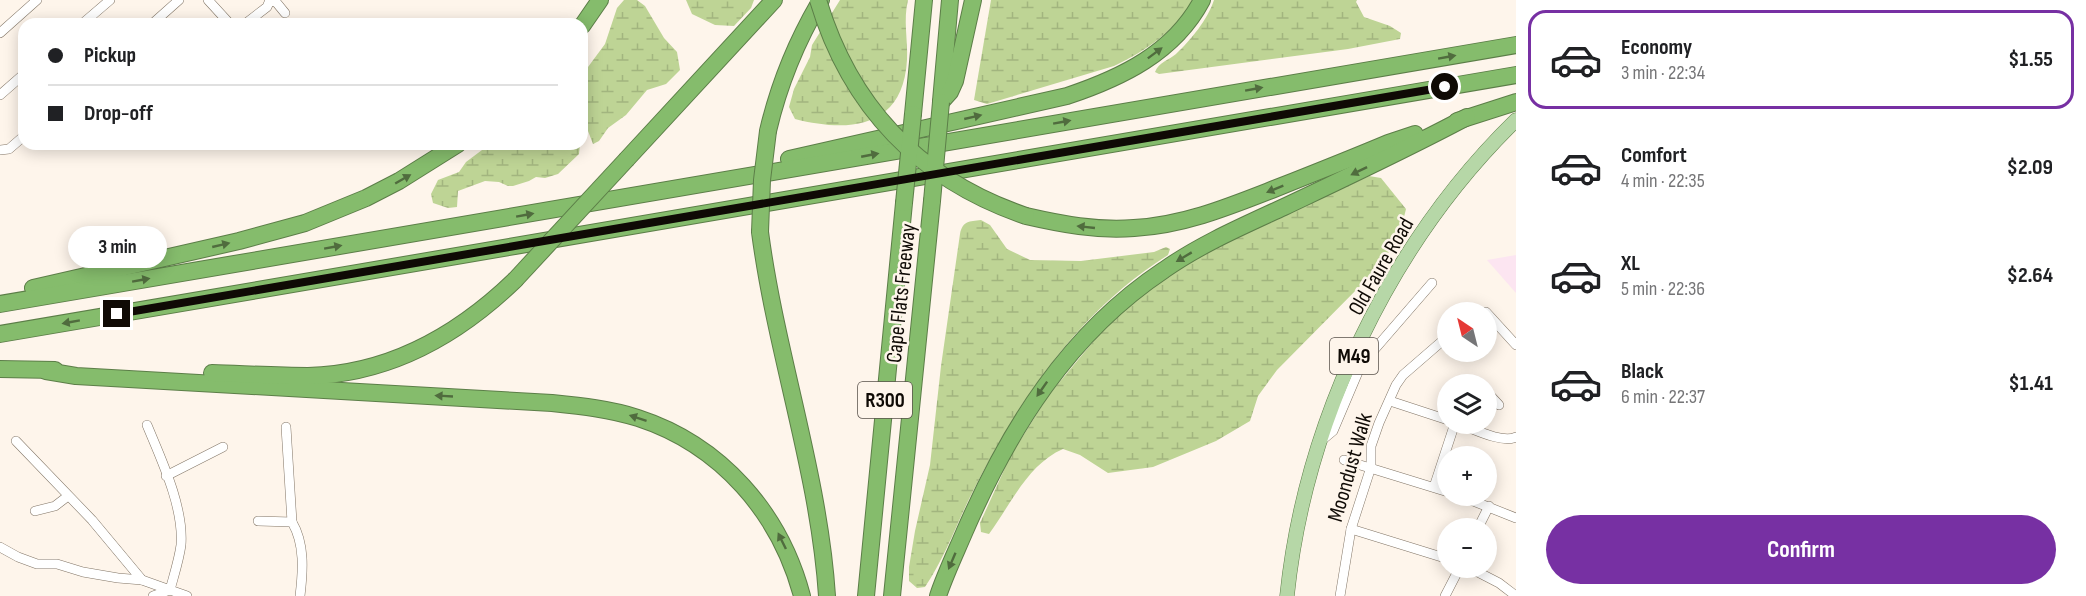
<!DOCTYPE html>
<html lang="en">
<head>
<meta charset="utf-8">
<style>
	body { margin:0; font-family:"Sofia Sans Condensed",sans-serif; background:#f6f6f6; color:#202124; height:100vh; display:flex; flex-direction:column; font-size:22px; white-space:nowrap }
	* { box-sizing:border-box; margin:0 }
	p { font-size:20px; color:#757577 }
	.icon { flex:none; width:33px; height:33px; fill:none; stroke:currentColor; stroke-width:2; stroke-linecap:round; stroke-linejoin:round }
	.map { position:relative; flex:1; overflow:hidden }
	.details { display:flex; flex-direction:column; background:#fff; width:570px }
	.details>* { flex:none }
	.top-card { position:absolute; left:18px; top:18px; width:570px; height:132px; border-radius:18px; box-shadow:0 3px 15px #0003; display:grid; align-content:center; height:132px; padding:0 30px; background:#fff }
	.needle { width:39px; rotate:325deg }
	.buttons { position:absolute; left:1437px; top:302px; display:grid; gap:12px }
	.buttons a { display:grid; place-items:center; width:60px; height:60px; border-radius:50%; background:#fff; box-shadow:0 3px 15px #0003; font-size:30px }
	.end { position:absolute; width:27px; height:27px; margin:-14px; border:8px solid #0f0a05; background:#fff; box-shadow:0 0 0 3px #fff }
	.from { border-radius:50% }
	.bubble { position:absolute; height:42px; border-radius:21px; background:#fff; box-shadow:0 3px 15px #0003; font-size:20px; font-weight:700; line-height:42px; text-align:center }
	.top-card b { display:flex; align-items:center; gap:21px; height:57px; font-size:22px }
	.top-card b+b { border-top:2px solid #e0e0e0 }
	.top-card i { width:15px; height:15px; background:#202124 }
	ul { padding:10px 0 0; list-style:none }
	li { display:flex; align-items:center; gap:18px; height:99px; margin:0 12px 9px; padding:0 18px; border:3px solid transparent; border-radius:18px }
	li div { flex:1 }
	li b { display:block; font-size:22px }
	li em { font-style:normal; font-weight:700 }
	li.on { border-color:#7730a3 }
	li>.icon { width:54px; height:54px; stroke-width:1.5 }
	.action { display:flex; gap:12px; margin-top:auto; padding:12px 30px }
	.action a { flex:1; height:69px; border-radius:36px; background:#7730a3; color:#fff; font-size:24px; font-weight:700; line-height:69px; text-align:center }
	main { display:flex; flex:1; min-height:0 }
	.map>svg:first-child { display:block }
</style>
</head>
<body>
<main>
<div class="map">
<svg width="1516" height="596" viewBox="0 0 1516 596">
	<defs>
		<pattern id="wetland-marsh" width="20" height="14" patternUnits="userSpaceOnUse" patternTransform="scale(1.5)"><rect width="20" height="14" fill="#bed495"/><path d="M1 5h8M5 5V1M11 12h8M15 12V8" fill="none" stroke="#a2b57f"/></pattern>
	</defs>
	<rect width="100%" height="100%" fill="#fef5eb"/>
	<polygon fill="#fce5f1" points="1516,255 1516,293 1487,260"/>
	<g fill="url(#wetland-marsh)">
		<polygon points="624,0 637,0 645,6 664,38 677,52 680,70 666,84 647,90 626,115 608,128 599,141 593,144 588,131 588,67 605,44 617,8"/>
		<polygon points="686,0 754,0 751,8 734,26 715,25 692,14"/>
		<path d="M840,0H908C903,20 908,40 907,60C903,128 850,133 795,119L789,107L794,89L810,57L812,45Z"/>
		<path d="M991,0H1195C1171,32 1150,49 1114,66L987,104L974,100Z"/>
		<path d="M1214,0H1357L1356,2L1364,17L1390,26L1401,33L1400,39L1348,49L1159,74L1155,72C1159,62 1169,60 1176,54C1191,40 1208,19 1214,0Z"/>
		<polygon points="490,144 580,144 579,154 558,174 545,178 536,177 529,181 513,186 508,186 499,182 485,181 458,191 457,207 448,208 433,203 431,194 438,180 459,172 466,162"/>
		<path d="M1369,176L1381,178L1406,209L1398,241L1365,281L1277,370L1258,396L1250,421L1216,441L1153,467L1108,473L1080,455L1063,449C1028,464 1011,504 989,534L981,532L980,523L1010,457L1048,396L1107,325L1165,277L1215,248Z"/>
		<path d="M981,220L990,225L1007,249L1030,260L1081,261L1154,252L1166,247L1170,249L1168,255C1080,310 1020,398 974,489C957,522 946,556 925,587L917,588L909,581V567L915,531L930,465L941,366L960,234C963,220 969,222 981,220Z"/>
	</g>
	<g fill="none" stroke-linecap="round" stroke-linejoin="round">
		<g stroke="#827566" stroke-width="10">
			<g id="minor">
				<polyline points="208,0 230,24"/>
				<polyline points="270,1 276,2 285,13"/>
				<polyline points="82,24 110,0"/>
				<polyline points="152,24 179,0"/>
				<polyline points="245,24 267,7 270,0"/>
				<polyline points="0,33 37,0"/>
				<polyline points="0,95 24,74"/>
				<polyline points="0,150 9,149 24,136"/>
				<polyline points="1486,312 1516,345"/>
				<polyline points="1486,391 1499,405"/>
				<polyline points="1390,401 1448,420"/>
				<path d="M1457,423C1472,428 1502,444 1516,437"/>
				<path d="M147,425C161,459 184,507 181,545C179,560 174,575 170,590L187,596"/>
				<polyline points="286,427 292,522"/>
				<polyline points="16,441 92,520 142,580"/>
				<polyline points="1321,441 1333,431 1361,365 1432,283"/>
				<polyline points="1344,460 1448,492"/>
				<polyline points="166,476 223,447"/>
				<polyline points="1434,487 1455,423"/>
				<polyline points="1458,495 1516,518"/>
				<polyline points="35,511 55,506 68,496"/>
				<path d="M258,521L292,522C305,544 303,571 300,596"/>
				<polyline points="1478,528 1489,506"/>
				<polyline points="1351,529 1448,559"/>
				<polyline points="0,547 18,557 37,564 57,564 83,572 118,578 142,580 170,590"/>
				<polyline points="1468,567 1499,583 1516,596"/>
				<polyline points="153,596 170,590"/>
				<polyline points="1340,596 1351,529 1371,467 1371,446 1379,423 1396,385 1403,375 1448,336"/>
				<polyline points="1445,596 1460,567"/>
			</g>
		</g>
		<g stroke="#5c7e48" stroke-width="15">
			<path id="primary" d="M1287,596C1305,421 1390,243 1516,120"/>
		</g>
		<g stroke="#5c7e48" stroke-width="18">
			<g id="motorway">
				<polyline points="582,26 600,0"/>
				<polyline points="941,101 950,0"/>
				<polyline points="941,102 950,92 955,81 973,0"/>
				<polyline points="913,114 924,0"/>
				<polyline points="1457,121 1516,102"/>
				<path d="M768,131C779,84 796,42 821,0"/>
				<polyline points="627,159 774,0"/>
				<path d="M789,159L1067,96C1121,78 1174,53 1202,0"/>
				<path d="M1026,216C1061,224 1097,231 1134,228C1184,225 1228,207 1274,189C1312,174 1350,159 1388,143L1415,134"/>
				<path d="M760,232C776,354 819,473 827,596"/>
				<polyline points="33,288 239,241 305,223 366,198 399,181 458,144"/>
				<polyline points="0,304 1516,45"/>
				<polyline points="0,334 1516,75"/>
				<polyline points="0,369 55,370"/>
				<path d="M46,371L76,376L552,403C581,406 610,409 638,418C721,445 780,513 802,596"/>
				<path d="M212,373C244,374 276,376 308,376C389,374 458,335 515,280"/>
				<polyline points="866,596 904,203"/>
				<polyline points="892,596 932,201"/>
				<path d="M938,596C945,575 955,554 964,533C1009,429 1068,334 1164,270C1201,244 1243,226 1284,207C1345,178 1407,149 1467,117"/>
			</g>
		</g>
		<use href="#minor" stroke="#fff" stroke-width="9"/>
		<use href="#primary" stroke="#b6d7a7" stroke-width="14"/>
		<use href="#motorway" stroke="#85bc6c" stroke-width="16"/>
		<g stroke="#5c7e48" stroke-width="18" stroke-linecap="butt">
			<g id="motorway-bridge">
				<path d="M818,0C850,107 920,180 1026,216"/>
				<polyline points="932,201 941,102"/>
				<polyline points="904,203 913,114"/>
				<polyline points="760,232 762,180 768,131"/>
				<polyline points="515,280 627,159"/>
			</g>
		</g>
		<use href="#motorway-bridge" stroke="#85bc6c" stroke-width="16"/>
	</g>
	<defs><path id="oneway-solid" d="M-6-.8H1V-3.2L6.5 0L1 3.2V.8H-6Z" transform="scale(1.5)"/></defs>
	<g fill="#506c3e">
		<use href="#oneway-solid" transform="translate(1155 53) rotate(-37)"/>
		<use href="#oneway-solid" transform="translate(1447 57) rotate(-10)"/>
		<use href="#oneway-solid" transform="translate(1254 89) rotate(-10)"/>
		<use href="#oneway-solid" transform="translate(973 117) rotate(-13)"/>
		<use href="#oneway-solid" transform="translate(1062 122) rotate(-10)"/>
		<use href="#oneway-solid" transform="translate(870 155) rotate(-11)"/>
		<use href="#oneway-solid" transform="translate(1359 171) rotate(154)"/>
		<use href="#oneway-solid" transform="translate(403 179) rotate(-30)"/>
		<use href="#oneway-solid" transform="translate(1275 189) rotate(158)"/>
		<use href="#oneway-solid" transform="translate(525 215) rotate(-10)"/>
		<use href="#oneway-solid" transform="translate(1086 227) rotate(-174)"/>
		<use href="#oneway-solid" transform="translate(221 245) rotate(-13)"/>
		<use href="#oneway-solid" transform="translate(333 247) rotate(-10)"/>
		<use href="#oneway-solid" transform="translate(1184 257) rotate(149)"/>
		<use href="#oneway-solid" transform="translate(141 280) rotate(-10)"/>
		<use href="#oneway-solid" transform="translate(71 322) rotate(170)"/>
		<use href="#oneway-solid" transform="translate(1042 389) rotate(125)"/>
		<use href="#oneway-solid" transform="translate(444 396) rotate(-177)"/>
		<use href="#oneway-solid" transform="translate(638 418) rotate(-162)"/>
		<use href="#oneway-solid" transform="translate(782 541) rotate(-116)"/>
		<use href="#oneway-solid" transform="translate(952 561) rotate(113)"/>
	</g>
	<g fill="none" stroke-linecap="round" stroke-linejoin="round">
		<polyline stroke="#0f0a05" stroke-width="8" points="117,314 1445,87"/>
	</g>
	<g text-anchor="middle" stroke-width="5" stroke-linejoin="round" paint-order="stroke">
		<g fill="#fef5eb" stroke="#57504a" stroke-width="1.5">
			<rect x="1330" y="338" width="48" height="36" rx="4.5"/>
			<rect x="858" y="382" width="54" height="36" rx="4.5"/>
		</g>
		<g font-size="21" font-weight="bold" fill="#0f0a05">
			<text x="1354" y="363">M49</text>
			<text x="885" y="407">R300</text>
		</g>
		<g font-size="22" fill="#0f0a05" stroke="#fef5eb">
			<text transform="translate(1380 266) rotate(-60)" y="8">Old Faure Road</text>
			<text transform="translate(900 293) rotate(-84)" y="8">Cape Flats Freeway</text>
			<text transform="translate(1349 467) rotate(-74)" y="8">Moondust Walk</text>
		</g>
	</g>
</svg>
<div class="buttons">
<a><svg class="needle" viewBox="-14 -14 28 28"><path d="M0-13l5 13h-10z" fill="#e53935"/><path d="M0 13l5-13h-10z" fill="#757577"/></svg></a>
<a><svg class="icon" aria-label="layers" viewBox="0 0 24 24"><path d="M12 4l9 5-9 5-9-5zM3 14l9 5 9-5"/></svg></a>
<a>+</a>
<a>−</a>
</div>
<i class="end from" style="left:1445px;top:87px"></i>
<i class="end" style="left:117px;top:314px"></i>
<div class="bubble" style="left:68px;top:226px;width:99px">3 min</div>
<div class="top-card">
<b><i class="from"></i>Pickup</b>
<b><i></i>Drop-off</b>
</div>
</div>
<section class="details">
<ul>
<li class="on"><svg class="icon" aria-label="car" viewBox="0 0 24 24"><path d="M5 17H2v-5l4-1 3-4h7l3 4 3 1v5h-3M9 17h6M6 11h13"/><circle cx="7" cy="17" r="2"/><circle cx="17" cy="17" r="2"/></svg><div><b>Economy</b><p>3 min · 22:34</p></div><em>$1.55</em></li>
<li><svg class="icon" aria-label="car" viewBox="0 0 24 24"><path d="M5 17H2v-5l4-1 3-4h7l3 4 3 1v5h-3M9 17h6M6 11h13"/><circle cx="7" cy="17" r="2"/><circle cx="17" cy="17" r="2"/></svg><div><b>Comfort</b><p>4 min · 22:35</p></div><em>$2.09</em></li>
<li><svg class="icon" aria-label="car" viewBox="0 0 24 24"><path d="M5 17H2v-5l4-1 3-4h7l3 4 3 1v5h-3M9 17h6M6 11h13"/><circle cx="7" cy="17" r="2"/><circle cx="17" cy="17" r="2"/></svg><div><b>XL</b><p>5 min · 22:36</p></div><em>$2.64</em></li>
<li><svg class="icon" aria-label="car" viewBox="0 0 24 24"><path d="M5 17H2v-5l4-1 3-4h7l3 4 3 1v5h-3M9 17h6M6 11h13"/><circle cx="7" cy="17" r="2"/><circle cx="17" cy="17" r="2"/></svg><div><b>Black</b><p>6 min · 22:37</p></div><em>$1.41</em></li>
</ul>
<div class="action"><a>Confirm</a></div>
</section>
</main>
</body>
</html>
